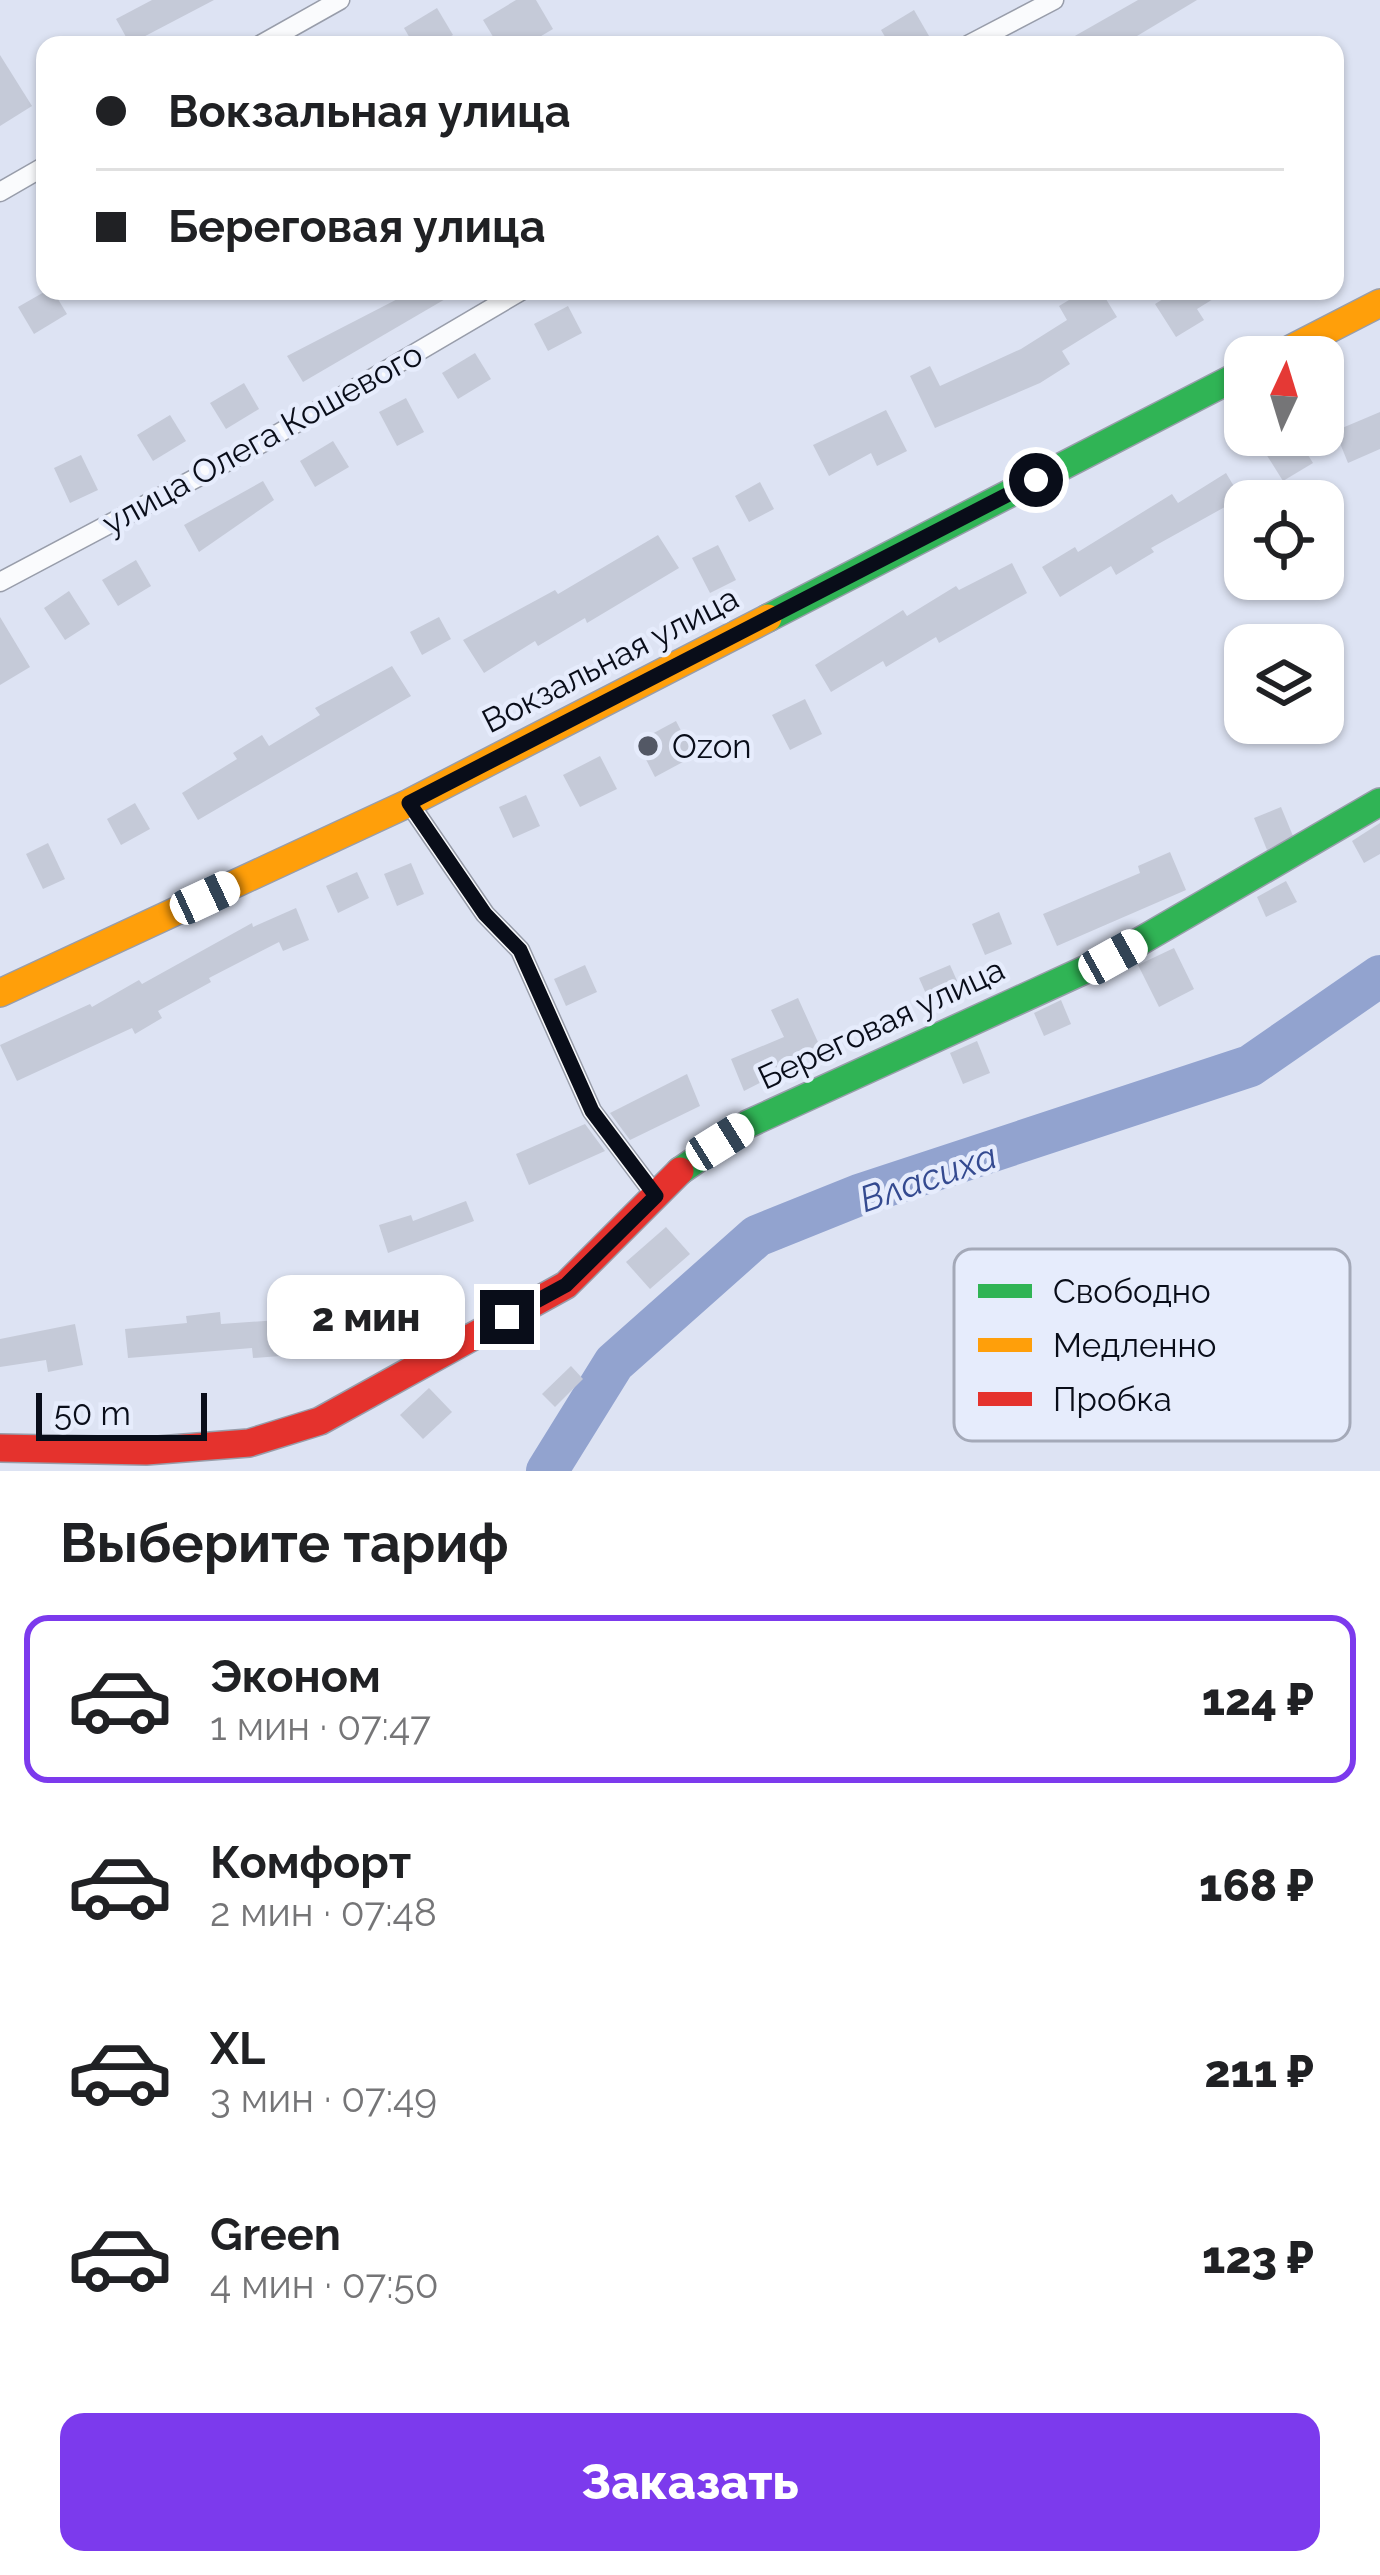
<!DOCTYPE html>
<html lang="ru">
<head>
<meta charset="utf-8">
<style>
	body { margin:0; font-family:Raleway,sans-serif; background:#f2f2f2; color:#202124; height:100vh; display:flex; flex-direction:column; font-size:45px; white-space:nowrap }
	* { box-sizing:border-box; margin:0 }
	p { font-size:39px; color:#757577 }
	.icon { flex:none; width:66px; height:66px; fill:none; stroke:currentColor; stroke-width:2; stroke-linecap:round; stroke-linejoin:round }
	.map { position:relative; height:1471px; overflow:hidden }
	.details { display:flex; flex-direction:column; background:#fff; flex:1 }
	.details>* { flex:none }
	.hud { position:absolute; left:36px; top:36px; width:1308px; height:264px; border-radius:24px; box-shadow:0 3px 9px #0004; display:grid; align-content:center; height:264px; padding:0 60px; background:#fff }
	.needle { width:78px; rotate:4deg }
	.fabs { position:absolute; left:1224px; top:336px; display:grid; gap:24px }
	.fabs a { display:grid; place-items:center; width:120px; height:120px; border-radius:24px; background:#fff; box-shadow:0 3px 9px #0004; font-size:60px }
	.scale { position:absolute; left:36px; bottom:30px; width:171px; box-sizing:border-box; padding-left:12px; border:6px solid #090d19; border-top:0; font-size:33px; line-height:42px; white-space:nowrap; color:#090d19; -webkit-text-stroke:9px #e6ecfc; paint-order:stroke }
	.end { position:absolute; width:54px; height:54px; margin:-27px; border:15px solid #090d19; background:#fff; box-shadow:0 0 0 6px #fff }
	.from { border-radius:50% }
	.bubble { position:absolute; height:84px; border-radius:24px; background:#fff; box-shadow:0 3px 9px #0004; font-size:39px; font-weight:800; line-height:84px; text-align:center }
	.car { position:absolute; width:36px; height:72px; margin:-36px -18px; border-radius:15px; box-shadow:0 0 9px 3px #0007; background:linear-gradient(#fff 24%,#345 0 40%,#fff 0 76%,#345 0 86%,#fff 0) }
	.hud b { display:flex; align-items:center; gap:42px; height:114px; font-size:45px }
	.hud b+b { border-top:3px solid #e0e0e0 }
	.hud i { width:30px; height:30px; background:#202124 }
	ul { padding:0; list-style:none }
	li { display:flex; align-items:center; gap:36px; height:168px; margin:0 24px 18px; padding:0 36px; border:6px solid transparent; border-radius:24px }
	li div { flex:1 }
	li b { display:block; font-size:45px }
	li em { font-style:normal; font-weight:800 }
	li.on { border-color:#7c3aed }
	li>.icon { width:108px; height:108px; stroke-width:1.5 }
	h2 { padding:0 60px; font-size:54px; line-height:144px }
	.cta { display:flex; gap:24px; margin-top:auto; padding:24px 60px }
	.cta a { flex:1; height:138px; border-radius:24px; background:#7c3aed; color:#fff; font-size:48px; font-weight:800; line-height:138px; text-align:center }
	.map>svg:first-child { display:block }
</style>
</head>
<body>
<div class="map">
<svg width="1380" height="1471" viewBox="0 0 1380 1471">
	<rect width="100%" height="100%" fill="#dde3f3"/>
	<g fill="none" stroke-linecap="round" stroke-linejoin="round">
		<polyline stroke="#92a3cf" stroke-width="42" points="547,1471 614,1363 757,1236 859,1195 1250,1066 1380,976"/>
	</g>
	<g fill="#c5cad8">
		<polygon points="152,0 214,0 130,44 116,19"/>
		<polygon points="516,0 536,0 553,29 526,45 498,45 483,20"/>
		<polygon points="1138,0 1197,0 1122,45 1059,45"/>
		<polygon points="437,8 453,35 435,45 414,45 404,28"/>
		<polygon points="914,10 929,36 915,45 890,45 881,30"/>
		<polygon points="0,55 32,106 0,126"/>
		<polygon points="46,291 53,291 67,314 34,334 18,307"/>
		<polygon points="413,291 459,291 303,382 287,356"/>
		<polygon points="1084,291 1101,291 1117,317 1062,351 1070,364 1040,383 935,428 910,376 930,366 940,386 1021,349 1067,320 1059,306"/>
		<polygon points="1176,291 1226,291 1197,309 1204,320 1176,337 1155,304"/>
		<polygon points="568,306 582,333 548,351 534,324"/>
		<polygon points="475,353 491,379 458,399 442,373"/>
		<polygon points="244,383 259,409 226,429 210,403"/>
		<polygon points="406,398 424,432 397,446 379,412"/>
		<polygon points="886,410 907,451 877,466 871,453 829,476 813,445"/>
		<polygon points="1380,412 1380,449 1348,463 1335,431"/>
		<polygon points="170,415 186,441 153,461 137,435"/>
		<polygon points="1296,436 1313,463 1283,481 1266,454"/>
		<polygon points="333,441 349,467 315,487 300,461"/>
		<polygon points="81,455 98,490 70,503 54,468"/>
		<polygon points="1226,473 1241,498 1151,548 1154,552 1116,575 1111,566 1060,597 1042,567 1075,547 1078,552 1172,494 1178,503"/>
		<polygon points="263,481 274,500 199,552 184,525"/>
		<polygon points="760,482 774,509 749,522 735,496"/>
		<polygon points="658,535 679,568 587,623 585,618 538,646 535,641 484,673 463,640 555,590 558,594"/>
		<polygon points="718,545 736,580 710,593 692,558"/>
		<polygon points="136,560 151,586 118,606 102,580"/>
		<polygon points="1012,563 1027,593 939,643 936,637 886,667 883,661 831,692 815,665 903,610 907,616 956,586 959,590"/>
		<polygon points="69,591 90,624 65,640 44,608"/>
		<polygon points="0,617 30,667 0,685"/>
		<polygon points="439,617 451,639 422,655 410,632"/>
		<polygon points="392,666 411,696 198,820 182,793 237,759 233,753 262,735 269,746 320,715 315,708"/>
		<polygon points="805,699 822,734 790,750 772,715"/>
		<polygon points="676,721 694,756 655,777 637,742"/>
		<polygon points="600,756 617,789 580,807 563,775"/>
		<polygon points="526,795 540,826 513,838 499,807"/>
		<polygon points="135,803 150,829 121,845 107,819"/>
		<polygon points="1281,807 1293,836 1267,850 1254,818"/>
		<polygon points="1380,823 1380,854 1364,863 1352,841"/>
		<polygon points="48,843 65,879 43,889 26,854"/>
		<polygon points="1170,852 1186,890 1057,946 1043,914 1140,873 1138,866"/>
		<polygon points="411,863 424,894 397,906 384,874"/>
		<polygon points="357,872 369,898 338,913 326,886"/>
		<polygon points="1286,881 1297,902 1266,917 1257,897"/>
		<polygon points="296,908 309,940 283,951 279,942 209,978 211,982 158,1011 162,1018 135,1034 132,1028 17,1081 0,1045 90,1004 92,1007 139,980 142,984 252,923 253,927"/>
		<polygon points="999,912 1012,944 985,955 972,924"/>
		<polygon points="1174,948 1194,989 1159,1007 1138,965"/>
		<polygon points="585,965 597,992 566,1006 554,979"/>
		<polygon points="950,965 962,992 931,1005 919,978"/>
		<polygon points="798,998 822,1051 744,1091 731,1059 784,1037 771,1010"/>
		<polygon points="1061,1000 1071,1024 1044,1036 1034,1013"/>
		<polygon points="977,1041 990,1073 963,1084 950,1053"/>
		<polygon points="687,1074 700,1106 630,1140 610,1113"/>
		<polygon points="585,1124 605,1151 529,1185 516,1154"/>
		<polygon points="466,1201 474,1221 388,1253 379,1225 411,1215 413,1221"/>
		<polygon points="666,1227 690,1254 650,1289 626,1262"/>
		<polygon points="337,1275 340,1304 306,1307 303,1278"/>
		<polygon points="220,1312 221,1324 293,1319 295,1355 253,1358 252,1348 128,1358 125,1329 187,1323 186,1316"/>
		<polygon points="75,1324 83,1365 48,1372 46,1360 0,1367 0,1339"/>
		<polygon points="571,1366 583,1379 555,1407 542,1394"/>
		<polygon points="429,1388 452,1412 423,1439 400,1415"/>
	</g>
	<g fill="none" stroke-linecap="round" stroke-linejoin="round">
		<g stroke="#989daa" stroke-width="21">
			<g id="street">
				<polyline points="260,45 340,0"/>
				<polyline points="968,45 1054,0"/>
				<polyline points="0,192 45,166"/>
				<polyline points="0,582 264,442 521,291"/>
				<polyline points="409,803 485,914 520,950 592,1111 656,1196"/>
			</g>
		</g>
		<g stroke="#989daa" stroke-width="30">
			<g id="fast">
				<polyline points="768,618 1245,372"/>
				<polyline points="680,1171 748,1124 1113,957 1380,802"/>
			</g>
		</g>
		<g stroke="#989daa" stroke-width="30">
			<g id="slow">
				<polyline points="1275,357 1380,303"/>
				<polyline points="0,993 409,803 768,618"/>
			</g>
		</g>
		<g stroke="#989daa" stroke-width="30">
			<polyline id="jam" points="0,1448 146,1451 249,1443 320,1421 566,1285 680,1171"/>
		</g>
		<use href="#street" stroke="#fafbfd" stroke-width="18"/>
		<use href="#fast" stroke="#30b455" stroke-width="27"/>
		<use href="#slow" stroke="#ff9f0a" stroke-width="27"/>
		<use href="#jam" stroke="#e5322d" stroke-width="27"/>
	</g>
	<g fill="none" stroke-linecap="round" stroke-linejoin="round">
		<polyline stroke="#090d19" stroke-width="15" points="507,1317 566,1285 656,1196 592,1111 520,950 485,914 409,803 1036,480"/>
	</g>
	<circle fill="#535865" stroke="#e6ecfc" stroke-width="4.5" cx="648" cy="746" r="12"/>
	<g text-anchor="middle" stroke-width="9" stroke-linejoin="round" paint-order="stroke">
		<g font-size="33" fill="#090d19" stroke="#e6ecfc">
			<text transform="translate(262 438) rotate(-29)" y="12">улица Олега Кошевого</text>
			<text transform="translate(610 659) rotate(-27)" y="12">Вокзальная улица</text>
			<text transform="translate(881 1023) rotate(-25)" y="12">Береговая улица</text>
		</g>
		<g font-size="33" fill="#090d19" stroke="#e6ecfc" text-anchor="start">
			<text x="672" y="758">Ozon</text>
		</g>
		<g font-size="36" font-style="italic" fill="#344a90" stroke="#e6ecfc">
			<text transform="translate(928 1177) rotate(-19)" y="13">Власиха</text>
		</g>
	</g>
	<rect x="954" y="1249" width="396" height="192" rx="18" fill="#e6ecfc" stroke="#a4a9b8" stroke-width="3"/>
	<rect x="978" y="1284" width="54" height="14" fill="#30b455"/>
	<rect x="978" y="1338" width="54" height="14" fill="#ff9f0a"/>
	<rect x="978" y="1392" width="54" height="14" fill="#e5322d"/>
	<g font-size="33" fill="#090d19">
		<text x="1053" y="1303">Свободно</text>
		<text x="1053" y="1357">Медленно</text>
		<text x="1053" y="1411">Пробка</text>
	</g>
</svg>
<div class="fabs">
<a><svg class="needle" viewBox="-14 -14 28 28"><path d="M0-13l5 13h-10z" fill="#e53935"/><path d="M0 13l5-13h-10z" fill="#757577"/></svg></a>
<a><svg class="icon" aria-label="locate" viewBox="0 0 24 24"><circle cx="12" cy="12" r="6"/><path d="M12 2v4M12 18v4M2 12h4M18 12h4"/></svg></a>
<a><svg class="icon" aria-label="layers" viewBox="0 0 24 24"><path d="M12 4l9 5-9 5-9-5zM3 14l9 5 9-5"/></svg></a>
</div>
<div class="scale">50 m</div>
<i class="end from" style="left:1036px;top:480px"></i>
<i class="end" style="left:507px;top:1317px"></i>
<div class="bubble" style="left:267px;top:1275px;width:198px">2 мин</div>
<i class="car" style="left:205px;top:898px;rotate:65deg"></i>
<i class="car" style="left:1113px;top:957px;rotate:61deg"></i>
<i class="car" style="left:720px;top:1142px;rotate:58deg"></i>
<div class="hud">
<b><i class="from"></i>Вокзальная улица</b>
<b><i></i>Береговая улица</b>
</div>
</div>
<section class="details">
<h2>Выберите тариф</h2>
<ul>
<li class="on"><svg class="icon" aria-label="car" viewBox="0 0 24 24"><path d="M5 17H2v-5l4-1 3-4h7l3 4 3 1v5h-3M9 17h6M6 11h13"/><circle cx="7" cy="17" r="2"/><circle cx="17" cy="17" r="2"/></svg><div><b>Эконом</b><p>1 мин · 07:47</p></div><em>124 ₽</em></li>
<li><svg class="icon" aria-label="car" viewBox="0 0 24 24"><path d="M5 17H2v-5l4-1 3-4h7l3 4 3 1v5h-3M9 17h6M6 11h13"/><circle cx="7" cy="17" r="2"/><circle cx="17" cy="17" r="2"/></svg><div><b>Комфорт</b><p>2 мин · 07:48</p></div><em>168 ₽</em></li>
<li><svg class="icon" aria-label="car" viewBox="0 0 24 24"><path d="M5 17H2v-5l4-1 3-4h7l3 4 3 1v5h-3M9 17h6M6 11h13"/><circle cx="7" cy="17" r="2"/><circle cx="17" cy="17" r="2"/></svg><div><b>XL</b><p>3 мин · 07:49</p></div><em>211 ₽</em></li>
<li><svg class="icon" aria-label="car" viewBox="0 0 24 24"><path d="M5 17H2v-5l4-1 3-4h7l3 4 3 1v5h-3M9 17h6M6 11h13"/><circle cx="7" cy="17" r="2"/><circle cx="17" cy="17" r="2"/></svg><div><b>Green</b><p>4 мин · 07:50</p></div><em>123 ₽</em></li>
</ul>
<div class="cta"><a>Заказать</a></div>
</section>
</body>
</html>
